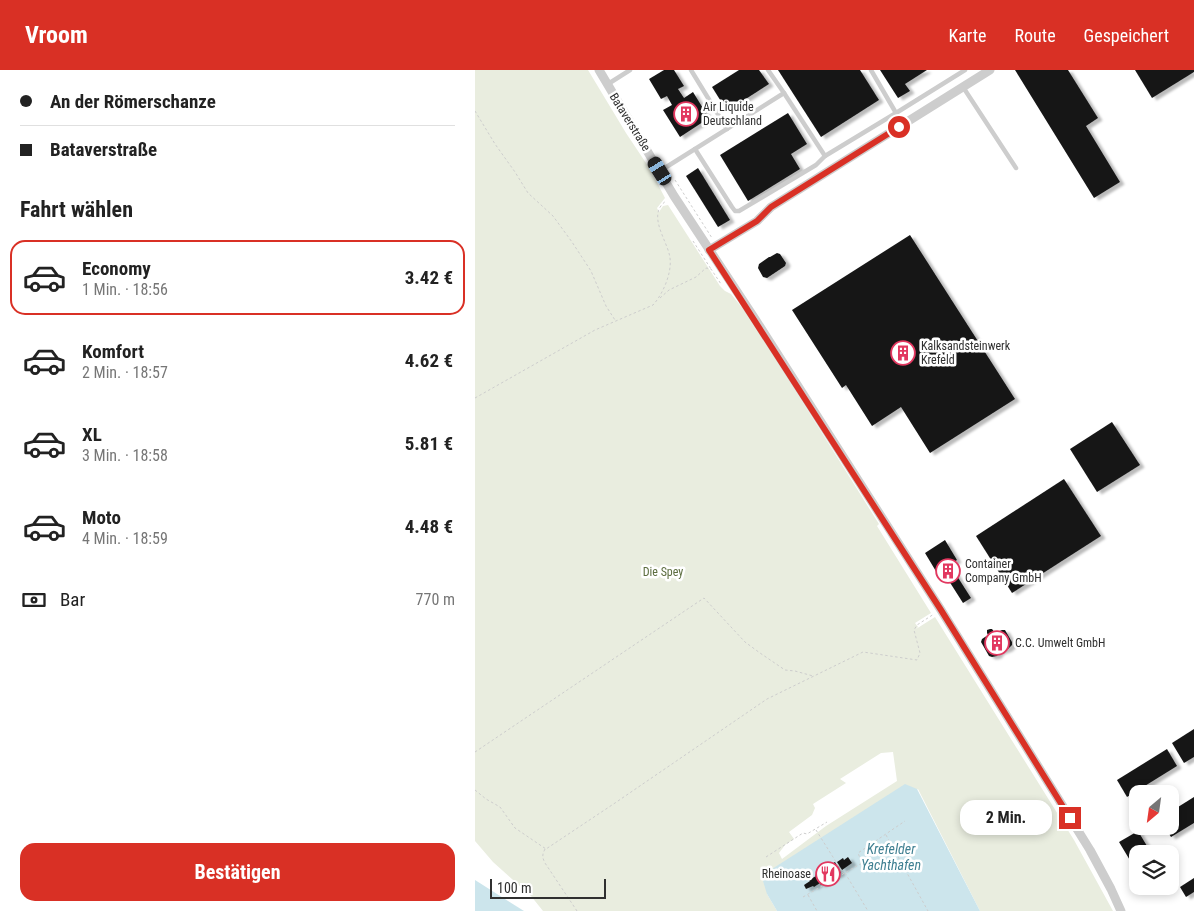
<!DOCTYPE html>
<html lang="de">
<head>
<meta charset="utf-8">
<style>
	body { margin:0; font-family:"Roboto Condensed",sans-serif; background:#f2f2f2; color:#222; height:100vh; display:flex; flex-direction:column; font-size:19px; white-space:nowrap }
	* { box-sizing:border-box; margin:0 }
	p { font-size:16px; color:#767676 }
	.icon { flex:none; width:28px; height:28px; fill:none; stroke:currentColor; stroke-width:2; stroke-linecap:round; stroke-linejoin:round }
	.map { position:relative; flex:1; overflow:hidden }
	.panel { display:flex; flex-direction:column; background:#fff; width:475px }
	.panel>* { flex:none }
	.hud { display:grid; align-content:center; height:110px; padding:0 20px; background:#fff }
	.needle { width:32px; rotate:209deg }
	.controls { position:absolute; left:654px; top:715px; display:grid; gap:10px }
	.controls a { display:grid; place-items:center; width:50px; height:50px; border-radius:10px; background:#fff; box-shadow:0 2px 8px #0003; font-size:25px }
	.scale { position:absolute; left:15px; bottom:12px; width:116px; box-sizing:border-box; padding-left:5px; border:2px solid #303030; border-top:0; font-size:14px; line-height:18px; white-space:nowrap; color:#303030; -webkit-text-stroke:4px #fff; paint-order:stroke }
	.end { position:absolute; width:22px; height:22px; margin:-11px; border:6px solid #d93025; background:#fff; box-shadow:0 0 0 2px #fff }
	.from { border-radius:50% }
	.bubble { position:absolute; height:35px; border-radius:15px; background:#fff; box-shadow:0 2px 8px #0003; font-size:16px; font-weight:700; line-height:35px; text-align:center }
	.car { position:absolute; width:15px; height:30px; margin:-15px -8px; border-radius:6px; box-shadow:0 0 4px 1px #0007; background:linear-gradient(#222 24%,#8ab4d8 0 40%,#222 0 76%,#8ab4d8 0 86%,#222 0) }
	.hud b { display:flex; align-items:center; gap:18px; height:48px; font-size:19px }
	.hud b+b { border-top:1px solid #e0e0e0 }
	.hud i { width:12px; height:12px; background:#222 }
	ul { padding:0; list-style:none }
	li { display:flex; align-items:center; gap:15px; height:75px; margin:0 10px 8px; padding:0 10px; border:2px solid transparent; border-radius:15px }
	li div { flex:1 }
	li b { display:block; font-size:19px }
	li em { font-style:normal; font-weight:700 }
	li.selected { border-color:#d93025 }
	li>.icon { width:45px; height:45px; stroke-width:1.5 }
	h2 { padding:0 20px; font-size:22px; line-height:60px }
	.pay { display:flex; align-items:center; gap:12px; height:55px; padding:0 20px; font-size:19px }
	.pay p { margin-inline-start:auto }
	.primary-button { display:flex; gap:10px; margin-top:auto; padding:10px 20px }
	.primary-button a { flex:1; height:58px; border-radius:15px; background:#d93025; color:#fff; font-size:20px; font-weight:700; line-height:58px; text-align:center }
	header { display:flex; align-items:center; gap:30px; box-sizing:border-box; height:70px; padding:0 25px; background:#d93025; color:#fff }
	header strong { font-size:24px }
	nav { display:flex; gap:28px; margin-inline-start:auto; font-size:18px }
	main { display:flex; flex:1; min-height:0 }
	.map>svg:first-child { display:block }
</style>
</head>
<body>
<header>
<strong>Vroom</strong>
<nav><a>Karte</a><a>Route</a><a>Gespeichert</a></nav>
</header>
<main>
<section class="panel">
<div class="hud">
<b><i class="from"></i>An der Römerschanze</b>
<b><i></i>Bataverstraße</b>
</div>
<h2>Fahrt wählen</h2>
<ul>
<li class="selected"><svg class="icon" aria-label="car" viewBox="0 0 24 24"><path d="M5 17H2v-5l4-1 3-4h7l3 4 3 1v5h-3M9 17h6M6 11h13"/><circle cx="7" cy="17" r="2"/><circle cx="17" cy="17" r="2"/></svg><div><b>Economy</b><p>1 Min. · 18:56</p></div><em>3.42 €</em></li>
<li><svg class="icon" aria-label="car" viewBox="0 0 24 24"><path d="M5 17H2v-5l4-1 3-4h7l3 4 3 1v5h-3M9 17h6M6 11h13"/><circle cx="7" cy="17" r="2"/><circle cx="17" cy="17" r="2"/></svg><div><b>Komfort</b><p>2 Min. · 18:57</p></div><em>4.62 €</em></li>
<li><svg class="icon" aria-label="car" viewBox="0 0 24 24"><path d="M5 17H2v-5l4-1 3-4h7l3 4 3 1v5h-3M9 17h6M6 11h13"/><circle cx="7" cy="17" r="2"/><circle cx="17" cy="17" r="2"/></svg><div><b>XL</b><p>3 Min. · 18:58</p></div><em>5.81 €</em></li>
<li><svg class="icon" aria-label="car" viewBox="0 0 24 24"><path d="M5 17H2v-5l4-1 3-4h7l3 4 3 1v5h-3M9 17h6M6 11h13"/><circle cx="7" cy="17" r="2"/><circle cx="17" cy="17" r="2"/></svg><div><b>Moto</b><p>4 Min. · 18:59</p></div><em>4.48 €</em></li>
</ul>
<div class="pay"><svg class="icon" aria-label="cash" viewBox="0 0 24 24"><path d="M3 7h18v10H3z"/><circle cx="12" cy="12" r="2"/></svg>Bar<p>770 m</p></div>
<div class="primary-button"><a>Bestätigen</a></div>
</section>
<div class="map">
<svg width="719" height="841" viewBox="0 0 719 841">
	<defs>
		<filter id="shadow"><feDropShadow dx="4.5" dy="2.5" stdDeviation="1" flood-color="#0004"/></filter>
	</defs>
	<rect width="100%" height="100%" fill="#fff"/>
	<path fill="#e9eddf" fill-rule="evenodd" d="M0,0H113L151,63L175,99L190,128L182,138L184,142L188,136L193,135L245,216L250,221L256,224L273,245L404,454L402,456L456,543L440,553L443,557L441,559L460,547L599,770L638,841H505L443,719L292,824L302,841H68L56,826L18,792L0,771ZM418,682L422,711L351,756L307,789L304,783L310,775L319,769L314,762L337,745L340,738L338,734L371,713L365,709L406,683Z"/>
	<g fill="#cce5ec">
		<polygon points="430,714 442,719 505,841 302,841 292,824 288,811 297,799"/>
		<polygon points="0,810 49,841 0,841"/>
	</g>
	<g fill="#171717" filter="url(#shadow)">
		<polygon points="189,0 199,0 209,16 203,19 209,28 218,22 234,48 205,67 188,40 197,35 192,26 186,29 174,9"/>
		<polygon points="264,0 284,0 294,14 252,41 237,17"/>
		<polygon points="303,0 385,0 404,30 346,67"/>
		<polygon points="405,0 452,0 430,14 435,21 423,28"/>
		<polygon points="540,0 593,0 623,48 611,56 645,112 619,128"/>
		<polygon points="660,0 719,0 719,2 677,28"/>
		<polygon points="313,43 332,74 316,84 325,99 273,131 245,85"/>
		<polygon points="223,98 255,150 243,157 211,106"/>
		<polygon points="435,165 540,329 455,383 426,337 397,356 371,315 367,318 317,240"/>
		<polygon points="302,183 305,184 311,193 310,196 292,208 288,207 283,198 284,194 294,187 295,187"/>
		<polygon points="637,352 665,395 622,422 595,379"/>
		<polygon points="589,409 626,466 537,523 501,466"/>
		<polygon points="470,470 482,490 475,495 496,528 488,533 467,500 462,503 450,483"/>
		<polygon points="515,559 517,559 520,563 527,560 530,560 537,572 537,575 533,579 525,582 522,586 517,587 514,586 506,572 507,569 513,565 512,563 512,560"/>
		<polygon points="719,659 719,687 709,693 697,673"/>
		<polygon points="692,679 702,696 652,727 642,710"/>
		<polygon points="719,727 719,753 696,767 689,756 695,756 695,742"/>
		<polygon points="663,761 675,781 671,784 662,784 662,789 656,792 644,772"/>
		<polygon points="373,787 377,793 367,800 362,792 368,788 369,790"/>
		<polygon points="360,792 366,803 346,815 345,813 339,817 338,816 331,819 329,815 335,811 334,810 341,806 340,805"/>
		<polygon points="719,808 719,822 711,827 705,817"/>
	</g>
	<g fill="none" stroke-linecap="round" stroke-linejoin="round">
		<g stroke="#cdcdcd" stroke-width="1" stroke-dasharray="2.5 2.5" stroke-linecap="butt">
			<polyline points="0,41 20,74 40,102 53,123 78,146 97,172 116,201 131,236 140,250"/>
			<polyline points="200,110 237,168"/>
			<polyline points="218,171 236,199"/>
			<polyline points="185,228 194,220 221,207 231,198 236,199 246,214"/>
			<path d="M0,328L120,260L178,235C188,224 197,203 195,188C193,171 171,145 191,131"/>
			<polyline points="0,682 229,528 270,572 285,583 310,600 320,601 338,606"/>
			<polyline points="0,720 11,729 25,737 40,758 71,779 140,733 292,629 388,582 442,590 445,583 439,560 442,555 459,544"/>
			<polyline points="341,760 368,803"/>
			<polyline points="411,765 453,841"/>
			<path d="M70,779C67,785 67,787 70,793L102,841"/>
			<polyline points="291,787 328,763 332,764 352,752"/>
			<polyline points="370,803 393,841"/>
			<polyline points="333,825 342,841"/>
			<polyline points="328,827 387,793 383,783 430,751"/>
		</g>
		<g stroke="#cdcdcd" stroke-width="4.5">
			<polyline points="216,0 252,59"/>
			<polyline points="133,14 155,0"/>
			<polyline points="488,17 541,98"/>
			<polyline points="309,23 350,86 421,43 396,0"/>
			<polyline points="421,43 490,0"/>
			<polyline points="220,79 257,137 260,141 264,141 341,95 350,86"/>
			<polyline points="185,101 309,23 293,0"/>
		</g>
		<g stroke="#cdcdcd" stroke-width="9">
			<polyline points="124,0 199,126 280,249 466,540 615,780 636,819 646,841"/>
			<polyline points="234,180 282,151 296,137 515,0"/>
		</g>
	</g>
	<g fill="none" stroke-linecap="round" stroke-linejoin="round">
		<polyline stroke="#d93025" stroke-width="6" points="424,57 296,137 282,151 234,180 466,540 595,748"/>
	</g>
	<defs>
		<g id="building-ring" transform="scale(1.25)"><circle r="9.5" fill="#fff" stroke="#e23860" stroke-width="1.5"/><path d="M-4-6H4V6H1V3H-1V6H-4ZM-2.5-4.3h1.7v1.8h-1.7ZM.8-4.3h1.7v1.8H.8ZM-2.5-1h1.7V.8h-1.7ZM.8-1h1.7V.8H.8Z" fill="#e23860"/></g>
		<g id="restaurant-ring" transform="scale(1.25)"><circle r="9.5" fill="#fff" stroke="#e23860" stroke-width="1.5"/><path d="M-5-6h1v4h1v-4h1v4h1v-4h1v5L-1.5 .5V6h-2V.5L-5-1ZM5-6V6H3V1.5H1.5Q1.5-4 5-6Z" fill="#e23860"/></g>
	</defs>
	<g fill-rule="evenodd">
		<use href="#building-ring" x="211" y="44"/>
		<use href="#building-ring" x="428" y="283"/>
		<use href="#building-ring" x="473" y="501"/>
		<use href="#building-ring" x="522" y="573"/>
		<use href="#restaurant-ring" x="353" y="804"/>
	</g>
	<g text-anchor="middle" stroke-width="5" stroke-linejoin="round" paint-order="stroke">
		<g font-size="12" fill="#303030" stroke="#fff" text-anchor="start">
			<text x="228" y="41">Air Liquide<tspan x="228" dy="14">Deutschland</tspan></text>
			<text x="446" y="280">Kalksandsteinwerk<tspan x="446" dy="14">Krefeld</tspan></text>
			<text x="490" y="498">Container<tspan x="490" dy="14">Company GmbH</tspan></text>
			<text x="540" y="577">C.C. Umwelt GmbH</text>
			<text x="336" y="808" text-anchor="end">Rheinoase</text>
		</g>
		<g font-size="12" fill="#303030" stroke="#fff">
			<text transform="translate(155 52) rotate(58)" y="4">Bataverstraße</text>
		</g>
		<g font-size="12" fill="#5b6c3e" stroke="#fff">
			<text x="188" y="506">Die Spey</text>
		</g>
		<g font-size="14" font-style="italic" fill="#3f7f91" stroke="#fff">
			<text x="416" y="784">Krefelder<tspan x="416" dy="16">Yachthafen</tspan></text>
		</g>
	</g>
</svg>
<div class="controls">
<a><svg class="needle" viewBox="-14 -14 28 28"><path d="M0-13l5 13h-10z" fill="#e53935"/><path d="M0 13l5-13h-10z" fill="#767676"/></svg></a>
<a><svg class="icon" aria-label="layers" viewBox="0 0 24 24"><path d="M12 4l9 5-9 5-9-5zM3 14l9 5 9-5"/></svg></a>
</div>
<div class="scale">100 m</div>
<i class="end from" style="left:424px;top:57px"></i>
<i class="end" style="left:595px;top:748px"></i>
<div class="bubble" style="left:485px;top:730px;width:92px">2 Min.</div>
<i class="car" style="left:185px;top:101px;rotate:328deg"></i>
</div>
</main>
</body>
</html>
